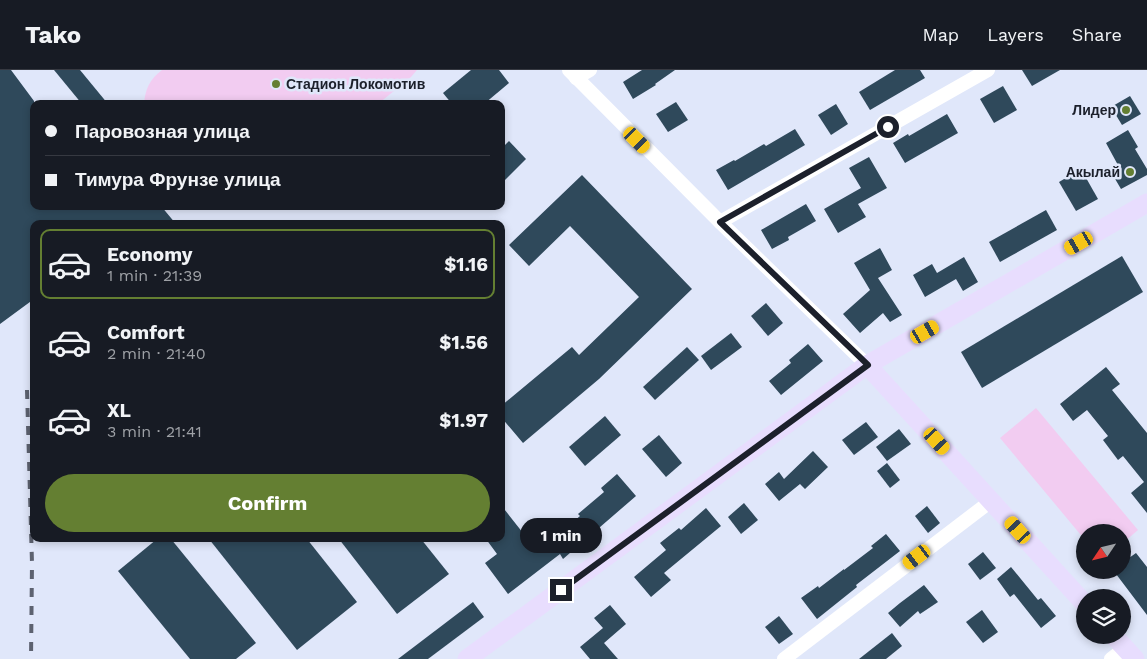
<!DOCTYPE html>
<html lang="en">
<head>
<meta charset="utf-8">
<style>
	body { margin:0; font-family:"Work Sans",sans-serif; background:#242831; color:#f1f3f6; height:100vh; display:flex; flex-direction:column; font-size:19px; white-space:nowrap }
	* { box-sizing:border-box; margin:0 }
	p { font-size:16px; color:#9ea1a6 }
	.icon { flex:none; width:28px; height:28px; fill:none; stroke:currentColor; stroke-width:2; stroke-linecap:round; stroke-linejoin:round }
	.map { position:relative; flex:1; overflow:hidden }
	.panel { position:absolute; left:30px; top:150px; width:475px; height:322px; display:flex; flex-direction:column; background:#171b24; border-radius:10px; box-shadow:0 2px 8px #0003 }
	.panel>* { flex:none }
	.guide { position:absolute; left:30px; top:30px; width:475px; height:110px; border-radius:10px; box-shadow:0 2px 8px #0003; display:grid; align-content:center; height:110px; padding:0 15px; background:#171b24 }
	.needle { width:32px; rotate:235deg }
	.fabs { position:absolute; left:1076px; top:454px; display:grid; gap:10px }
	.fabs a { display:grid; place-items:center; width:55px; height:55px; border-radius:50%; background:#171b24; box-shadow:0 2px 8px #0003; font-size:25px }
	.end { position:absolute; width:22px; height:22px; margin:-11px; border:6px solid #1c202b; background:#fff; box-shadow:0 0 0 2px #fff }
	.from { border-radius:50% }
	.bubble { position:absolute; height:35px; border-radius:18px; background:#171b24; box-shadow:0 2px 8px #0003; font-size:16px; font-weight:700; line-height:35px; text-align:center }
	.car { position:absolute; width:15px; height:30px; margin:-15px -8px; border-radius:6px; box-shadow:0 0 4px 1px #0007; background:linear-gradient(#f5c518 24%,#345 0 40%,#f5c518 0 76%,#345 0 86%,#f5c518 0) }
	.guide b { display:flex; align-items:center; gap:18px; height:48px; font-size:19px }
	.guide b+b { border-top:1px solid #363941 }
	.guide i { width:12px; height:12px; background:#f1f3f6 }
	ul { padding:9px 0 0; list-style:none }
	li { display:flex; align-items:center; gap:15px; height:70px; margin:0 10px 8px; padding:0 5px; border:2px solid transparent; border-radius:10px }
	li div { flex:1 }
	li b { display:block; font-size:19px }
	li em { font-style:normal; font-weight:700 }
	li.on { border-color:#647f32 }
	li>.icon { width:45px; height:45px; stroke-width:1.5 }
	.action { display:flex; gap:10px; margin-top:auto; padding:10px 15px }
	.action a { flex:1; height:58px; border-radius:30px; background:#647f32; color:#fff; font-size:20px; font-weight:700; line-height:58px; text-align:center }
	header { display:flex; align-items:center; gap:30px; box-sizing:border-box; height:70px; padding:0 25px; background:#171b24; border-bottom:1px solid #363941 }
	header strong { font-size:24px }
	nav { display:flex; gap:28px; margin-inline-start:auto; font-size:18px }
	.map>svg:first-child { display:block }
</style>
</head>
<body>
<header>
<strong>Tako</strong>
<nav><a>Map</a><a>Layers</a><a>Share</a></nav>
</header>
<div class="map">
<svg width="1147" height="589" viewBox="0 0 1147 589">
	<rect width="100%" height="100%" fill="#e0e7fa"/>
	<g fill="#f2ccf1">
		<path d="M162,0H417L411,7L378,34H144C145,19 150,9 162,0Z"/>
		<polygon points="1036,338 1138,460 1123,473 1122,462 1085,462 1085,470 1000,368"/>
	</g>
	<g fill="#2f495b">
		<polygon points="0,0 11,0 34,31 34,136 161,136 176,154 34,154 34,229 0,254"/>
		<polygon points="54,0 80,0 108,34 82,34"/>
		<polygon points="471,0 499,0 509,13 484,34 452,34 443,23"/>
		<polygon points="642,0 675,0 655,14 656,15 633,29 623,12"/>
		<polygon points="895,0 920,0 925,8 870,40 859,22"/>
		<polygon points="1022,0 1060,0 1032,16"/>
		<polygon points="1003,16 1017,40 994,53 980,29"/>
		<polygon points="1130,26 1141,44 1122,55 1111,37"/>
		<polygon points="676,32 688,50 668,62 656,44"/>
		<polygon points="836,34 848,54 831,65 818,45"/>
		<polygon points="947,44 958,63 905,93 893,73 908,64 909,66"/>
		<polygon points="795,59 805,75 728,120 716,100 734,90 735,91 764,74 766,76"/>
		<polygon points="1128,60 1138,77 1135,79 1147,99 1147,105 1121,119 1111,102 1119,97 1106,73"/>
		<polygon points="509,71 526,89 501,114 501,79"/>
		<polygon points="869,87 887,118 858,134 866,147 838,163 824,139 861,118 849,98"/>
		<polygon points="1081,99 1098,129 1076,141 1059,112"/>
		<polygon points="582,105 692,219 599,309 523,373 501,347 501,336 572,277 579,285 639,227 570,156 529,196 509,175"/>
		<polygon points="806,134 816,151 788,167 789,170 772,179 761,160"/>
		<polygon points="1046,140 1057,160 1000,192 989,172"/>
		<polygon points="880,178 892,200 878,208 902,245 890,252 883,243 860,263 843,244 870,220 854,193"/>
		<polygon points="1122,186 1143,222 982,318 961,282"/>
		<polygon points="964,187 978,212 963,221 956,209 925,227 913,205 932,194 937,203"/>
		<polygon points="766,233 783,253 768,266 751,246"/>
		<polygon points="731,263 742,277 711,300 701,286"/>
		<polygon points="808,274 823,291 781,325 769,311 791,293 789,290"/>
		<polygon points="687,277 699,290 655,330 643,317"/>
		<polygon points="1106,297 1120,314 1112,320 1147,363 1147,443 1131,423 1144,412 1123,386 1118,390 1103,370 1108,366 1087,340 1073,351 1060,334"/>
		<polygon points="605,346 621,365 585,396 569,377"/>
		<polygon points="866,352 878,367 854,385 842,370"/>
		<polygon points="899,359 911,374 887,391 876,377"/>
		<polygon points="659,365 682,393 666,407 642,379"/>
		<polygon points="813,381 828,397 805,419 800,414 779,431 765,414 779,402 784,409"/>
		<polygon points="887,393 900,410 890,418 877,401"/>
		<polygon points="617,404 636,426 563,489 560,484 508,524 485,493 497,484 486,469 501,469 501,435 538,482 580,446 578,444 604,422 601,418"/>
		<polygon points="744,433 758,450 741,464 728,447"/>
		<polygon points="927,436 940,453 928,463 915,446"/>
		<polygon points="706,438 721,456 664,503 671,510 651,527 634,507 666,480 660,473 679,458 681,460"/>
		<polygon points="886,464 900,481 856,515 857,517 817,549 801,528 818,516 819,518 844,499 844,500 873,478 871,476"/>
		<polygon points="157,469 171,469 256,573 236,589 190,589 118,501"/>
		<polygon points="209,469 307,469 357,532 297,580"/>
		<polygon points="339,469 421,469 449,504 397,544"/>
		<polygon points="983,482 996,498 980,510 968,494"/>
		<polygon points="1136,483 1147,497 1147,545 1113,500 1122,500 1122,493"/>
		<polygon points="1011,497 1038,530 1041,528 1056,546 1041,558 1014,524 1010,527 997,509"/>
		<polygon points="924,515 938,532 920,544 918,541 900,557 888,543 900,533"/>
		<polygon points="473,532 484,547 428,589 398,589"/>
		<polygon points="610,535 626,554 604,573 618,589 590,589 580,577 603,558 594,548"/>
		<polygon points="982,540 998,562 983,573 966,552"/>
		<polygon points="779,546 793,564 779,574 765,557"/>
		<polygon points="892,563 902,576 886,589 859,589"/>
	</g>
	<g fill="none" stroke-linecap="round" stroke-linejoin="round">
		<g stroke="#fff" stroke-width="14">
			<polyline points="569,0 720,152 867,295"/>
			<polyline points="576,8 590,0"/>
			<polyline points="720,152 988,0"/>
			<polyline points="784,589 991,431"/>
			<polyline points="1111,589 1125,578"/>
		</g>
		<g stroke="#e8ddfe" stroke-width="19">
			<polyline points="867,295 1085,534"/>
			<polyline points="1113,565 1135,589"/>
			<polyline points="467,589 867,295 1147,133"/>
		</g>
		<polyline stroke="#5d6270" stroke-width="4" stroke-dasharray="9 9" stroke-linecap="butt" points="27,320 32,493 31,589"/>
	</g>
	<g fill="none" stroke-linecap="round" stroke-linejoin="round">
		<polyline stroke="#1c202b" stroke-width="6" points="561,520 868,295 720,152 888,57"/>
	</g>
	<g fill="#647f32" stroke="#e0e7fa" stroke-width="2">
		<circle cx="276" cy="14" r="5"/>
		<circle cx="1126" cy="40" r="5"/>
		<circle cx="1130" cy="102" r="5"/>
	</g>
	<g text-anchor="middle" stroke-width="5" stroke-linejoin="round" paint-order="stroke">
		<g font-size="14" font-weight="bold" fill="#1c202b" stroke="#e0e7fa" text-anchor="end">
			<text x="286" y="19" text-anchor="start">Стадион Локомотив</text>
			<text x="1116" y="45">Лидер</text>
			<text x="1120" y="107">Акылай</text>
		</g>
	</g>
</svg>
<div class="fabs">
<a><svg class="needle" viewBox="-14 -14 28 28"><path d="M0-13l5 13h-10z" fill="#e53935"/><path d="M0 13l5-13h-10z" fill="#9ea1a6"/></svg></a>
<a><svg class="icon" aria-label="layers" viewBox="0 0 24 24"><path d="M12 4l9 5-9 5-9-5zM3 14l9 5 9-5"/></svg></a>
</div>
<i class="end from" style="left:888px;top:57px"></i>
<i class="end" style="left:561px;top:520px"></i>
<div class="bubble" style="left:520px;top:448px;width:82px">1 min</div>
<i class="car" style="left:637px;top:70px;rotate:135deg"></i>
<i class="car" style="left:1079px;top:173px;rotate:240deg"></i>
<i class="car" style="left:925px;top:262px;rotate:60deg"></i>
<i class="car" style="left:937px;top:371px;rotate:138deg"></i>
<i class="car" style="left:1018px;top:460px;rotate:318deg"></i>
<i class="car" style="left:917px;top:487px;rotate:233deg"></i>
<div class="guide">
<b><i class="from"></i>Паровозная улица</b>
<b><i></i>Тимура Фрунзе улица</b>
</div>
<section class="panel">
<ul>
<li class="on"><svg class="icon" aria-label="car" viewBox="0 0 24 24"><path d="M5 17H2v-5l4-1 3-4h7l3 4 3 1v5h-3M9 17h6M6 11h13"/><circle cx="7" cy="17" r="2"/><circle cx="17" cy="17" r="2"/></svg><div><b>Economy</b><p>1 min · 21:39</p></div><em>$1.16</em></li>
<li><svg class="icon" aria-label="car" viewBox="0 0 24 24"><path d="M5 17H2v-5l4-1 3-4h7l3 4 3 1v5h-3M9 17h6M6 11h13"/><circle cx="7" cy="17" r="2"/><circle cx="17" cy="17" r="2"/></svg><div><b>Comfort</b><p>2 min · 21:40</p></div><em>$1.56</em></li>
<li><svg class="icon" aria-label="car" viewBox="0 0 24 24"><path d="M5 17H2v-5l4-1 3-4h7l3 4 3 1v5h-3M9 17h6M6 11h13"/><circle cx="7" cy="17" r="2"/><circle cx="17" cy="17" r="2"/></svg><div><b>XL</b><p>3 min · 21:41</p></div><em>$1.97</em></li>
</ul>
<div class="action"><a>Confirm</a></div>
</section>
</div>
</body>
</html>
